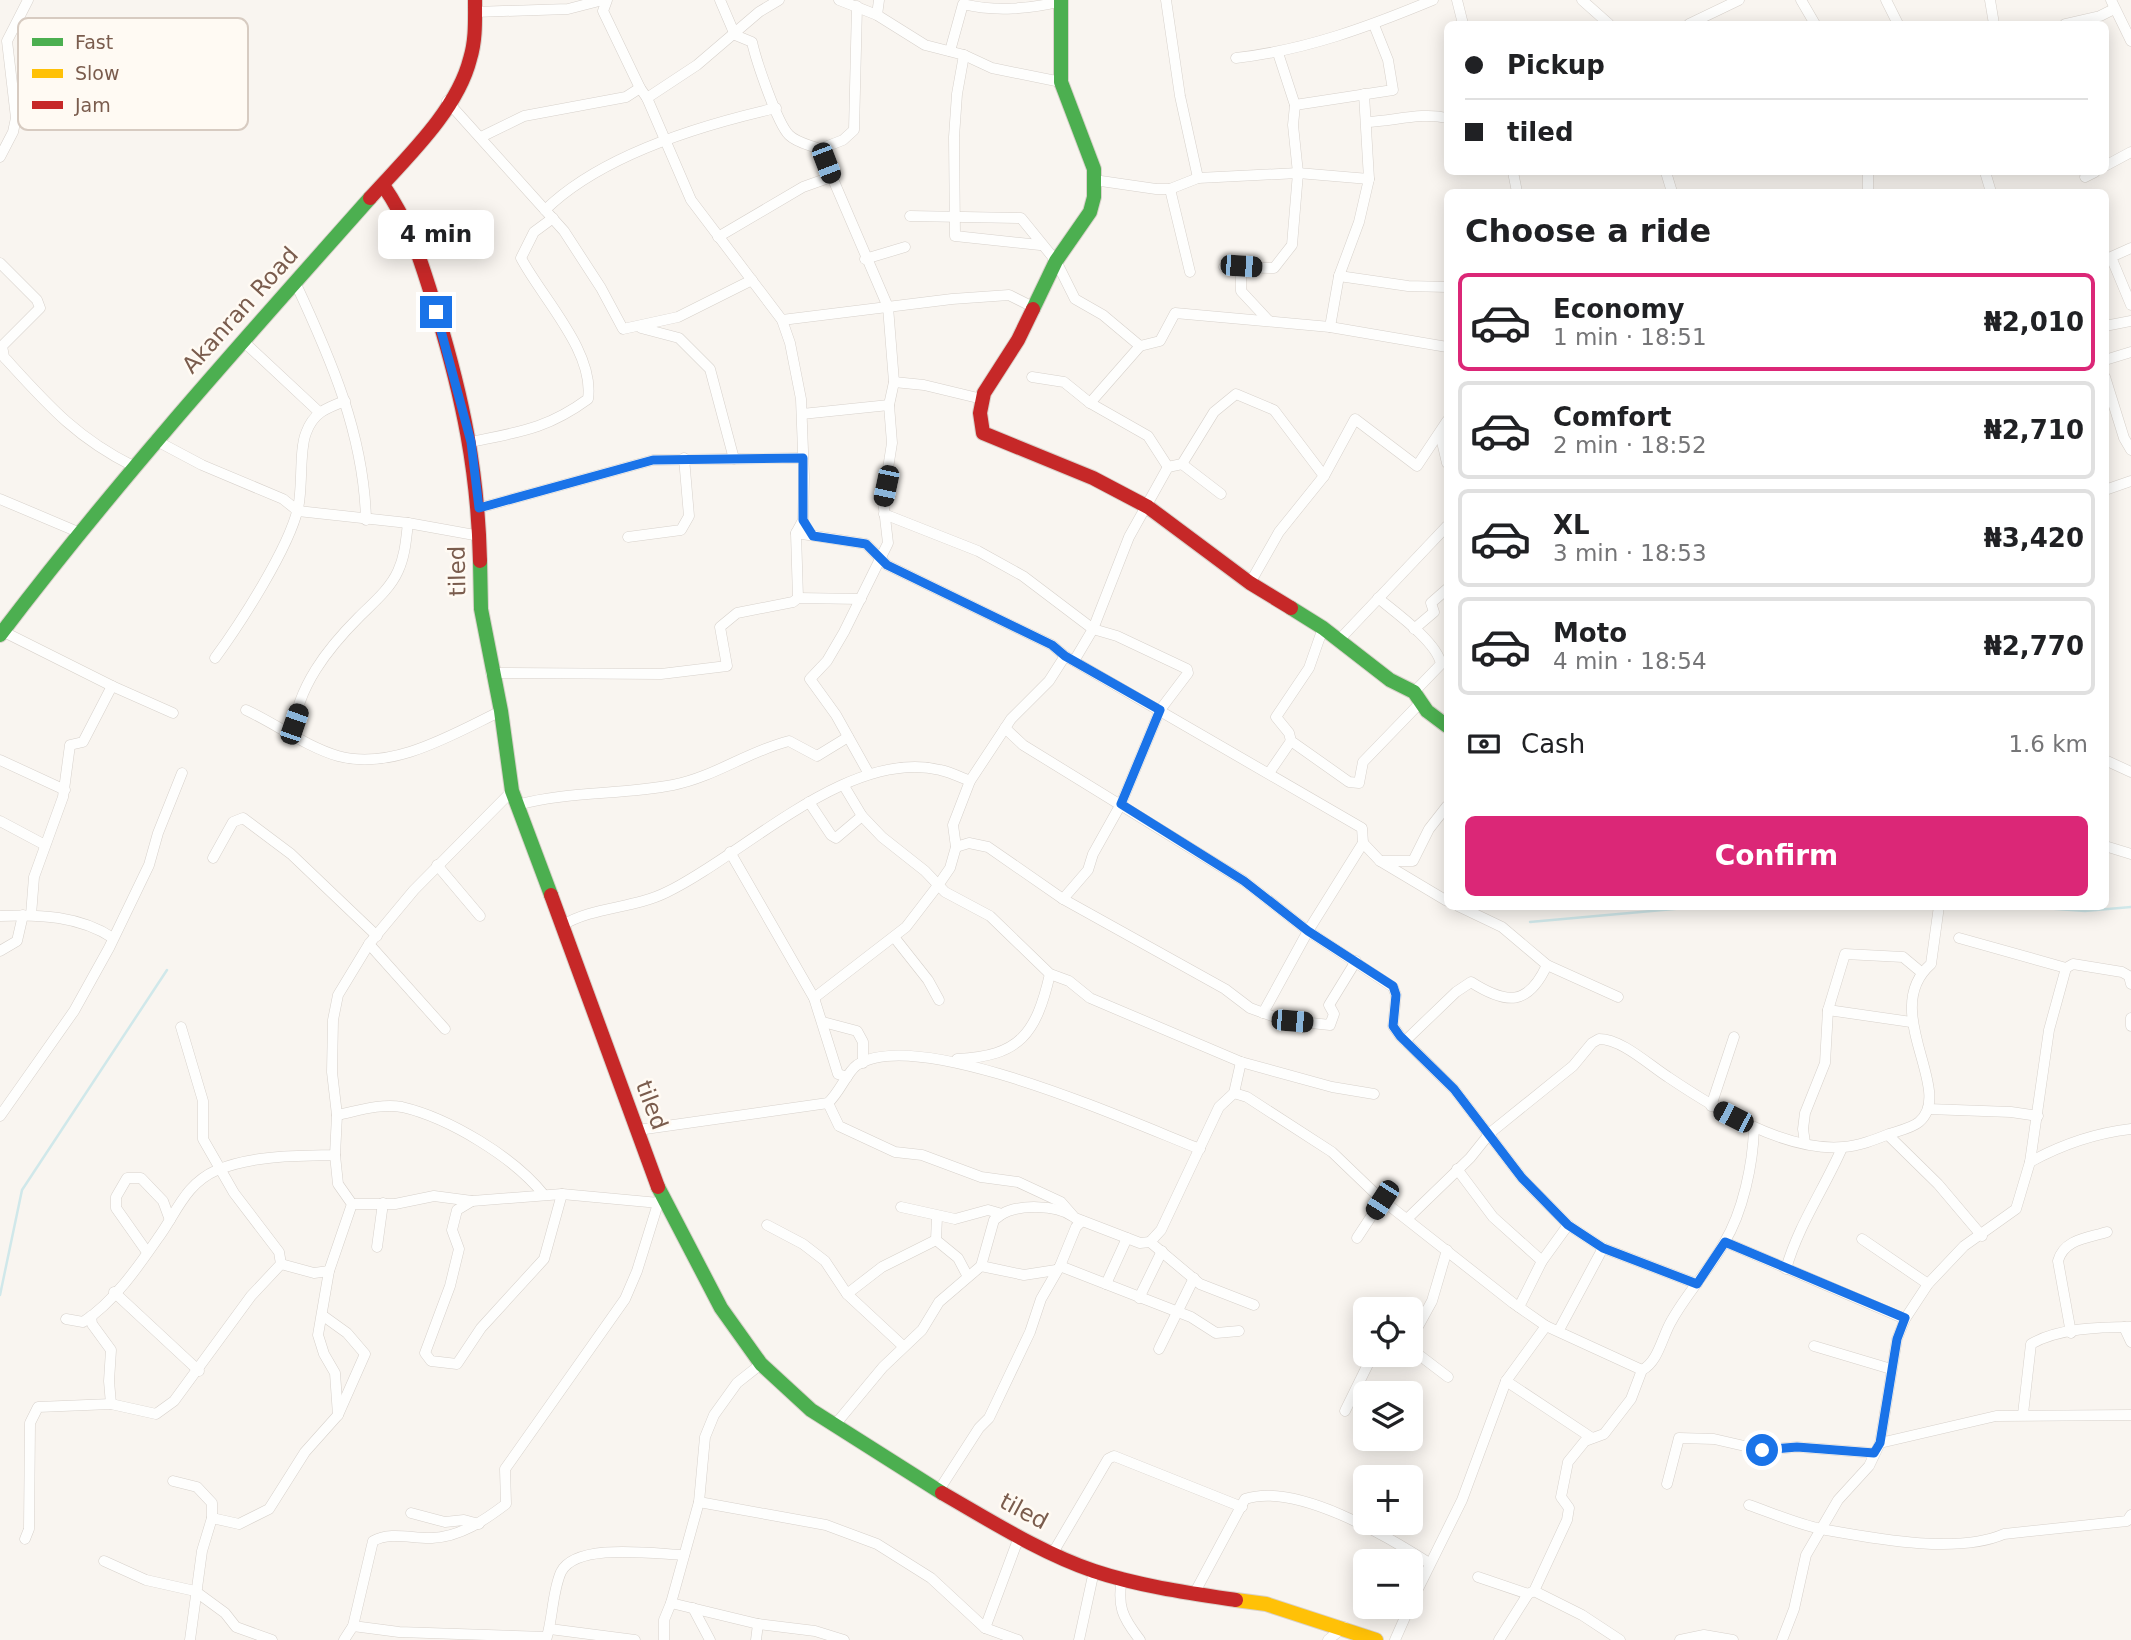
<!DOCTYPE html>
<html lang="en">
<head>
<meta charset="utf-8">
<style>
	body { margin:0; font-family:"DejaVu Sans",sans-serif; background:#f2f2f2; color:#202124; height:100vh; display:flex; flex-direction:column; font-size:26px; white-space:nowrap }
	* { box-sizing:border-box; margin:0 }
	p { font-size:23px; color:#757577 }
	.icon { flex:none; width:38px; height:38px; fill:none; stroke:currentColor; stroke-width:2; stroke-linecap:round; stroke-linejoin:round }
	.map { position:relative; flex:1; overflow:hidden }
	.sheet { position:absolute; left:1444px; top:189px; width:665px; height:721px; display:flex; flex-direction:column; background:#fff; border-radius:10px; box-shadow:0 4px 18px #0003 }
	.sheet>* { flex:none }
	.guide { position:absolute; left:1444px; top:21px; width:665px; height:154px; border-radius:10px; box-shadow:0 4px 18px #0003; display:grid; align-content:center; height:154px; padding:0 21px; background:#fff }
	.fabs { position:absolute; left:1353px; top:1297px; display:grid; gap:14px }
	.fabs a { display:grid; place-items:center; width:70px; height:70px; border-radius:10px; background:#fff; box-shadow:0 4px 18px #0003; font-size:35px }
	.end { position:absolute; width:32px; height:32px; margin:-16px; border:9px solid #1a73e8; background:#fff; box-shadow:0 0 0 4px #fff }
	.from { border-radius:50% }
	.bubble { position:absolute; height:49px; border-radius:10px; background:#fff; box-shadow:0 4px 18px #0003; font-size:23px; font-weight:800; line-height:49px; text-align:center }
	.car { position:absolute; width:21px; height:42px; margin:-21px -10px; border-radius:9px; box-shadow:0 0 5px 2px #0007; background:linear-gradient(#222 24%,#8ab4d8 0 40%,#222 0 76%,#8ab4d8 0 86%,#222 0) }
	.guide b { display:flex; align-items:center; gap:24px; height:66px; font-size:26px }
	.guide b+b { border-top:2px solid #e0e0e0 }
	.guide i { width:18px; height:18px; background:#202124 }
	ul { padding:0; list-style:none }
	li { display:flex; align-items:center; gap:21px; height:98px; margin:0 14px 10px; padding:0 7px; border:4px solid #e0e0e0; border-radius:10px }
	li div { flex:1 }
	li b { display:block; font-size:26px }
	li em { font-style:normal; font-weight:800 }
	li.selected { border-color:#db2777 }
	li>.icon { width:63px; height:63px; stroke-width:1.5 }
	h2 { padding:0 21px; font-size:32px; line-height:84px }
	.pay { display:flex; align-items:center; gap:18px; height:77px; padding:0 21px; font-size:26px }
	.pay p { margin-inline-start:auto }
	.button { display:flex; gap:14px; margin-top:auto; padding:14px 21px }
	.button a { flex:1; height:80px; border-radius:10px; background:#db2777; color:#fff; font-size:28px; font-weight:800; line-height:80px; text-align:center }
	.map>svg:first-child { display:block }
</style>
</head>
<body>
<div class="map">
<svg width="2131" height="1640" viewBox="0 0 2131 1640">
	<rect width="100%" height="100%" fill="#f9f5f0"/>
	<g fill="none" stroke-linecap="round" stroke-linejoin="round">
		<g stroke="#d0e8ea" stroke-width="2.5">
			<polyline points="2012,906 2085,911 2131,907"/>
			<polyline points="1530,922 1707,906"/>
			<polyline points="0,1295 22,1190 167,970"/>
		</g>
		<g stroke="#d7d1cb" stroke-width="11">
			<g id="street">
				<polyline points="607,0 603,11 640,88 647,98 691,200 782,320 790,343 801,399 804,477 803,520 796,533 798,598"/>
				<path d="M720,0L735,35L752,42C756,60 777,123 789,135C797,143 810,145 820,149L843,140L854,130L857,6"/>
				<polyline points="839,0 877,15 925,45 964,55 992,68 1061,82"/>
				<polyline points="1166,0 1180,96 1198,178"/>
				<polyline points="1457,0 1463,24"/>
				<polyline points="1582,0 1609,24"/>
				<polyline points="1801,0 1815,24"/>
				<polyline points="1886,0 1898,24"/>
				<polyline points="1990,0 1994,24"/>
				<polyline points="2111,0 2131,41"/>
				<polyline points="475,12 568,9 603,0"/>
				<polyline points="877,15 879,0"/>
				<polyline points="1689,24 1739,0"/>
				<polyline points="2065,24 2100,16 2114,9"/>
				<path d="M950,51L963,4C994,12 1031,9 1062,1"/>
				<polyline points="964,55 957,94 954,137 955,236 1040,245"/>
				<path d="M1236,58C1306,50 1368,27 1433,0"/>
				<polyline points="647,98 697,65 759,12 779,0"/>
				<polyline points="447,101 564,231 601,288 623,329 678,317 752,280"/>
				<polyline points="1295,105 1393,90 1388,60 1374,25"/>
				<path d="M1367,122C1394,121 1422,112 1447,118"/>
				<polyline points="481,137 524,116 626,97 640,88"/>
				<polyline points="820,149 888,307 894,382 889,405 892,443 883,500 888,543 844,632 827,661 810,679 836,715 869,774"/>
				<polyline points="0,157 13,132 16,118 7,41 28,0"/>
				<polyline points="2105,166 2131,152"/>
				<polyline points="1513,172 1517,192"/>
				<polyline points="1666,172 1672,192"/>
				<polyline points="1868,172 1868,192"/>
				<polyline points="1985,172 1991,192"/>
				<polyline points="2085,177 2095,172"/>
				<polyline points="1094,180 1156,189 1170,189 1198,178 1298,173 1369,179"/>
				<polyline points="1170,189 1190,272"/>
				<path d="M545,210C601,155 701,125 776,108"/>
				<polyline points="910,216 1021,218 1056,261 1075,299 1103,315 1140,346"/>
				<polyline points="718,237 803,187 831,177"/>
				<polyline points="2131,248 2111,257 2131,305"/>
				<polyline points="865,259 905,247"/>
				<path d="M0,263L37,300L40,308L2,346L4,357C47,404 75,437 133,466"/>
				<polyline points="1241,266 1241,291 1269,321"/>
				<polyline points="1224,267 1274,268 1292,245 1298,173 1293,125 1295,105 1278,53"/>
				<polyline points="1339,276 1408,286 1447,287"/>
				<path d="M295,282C331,359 364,435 366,520"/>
				<polyline points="782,320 952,299 1009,295 1035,308"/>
				<polyline points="2105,326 2131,321"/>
				<polyline points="1330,327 1339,276 1359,222 1369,179 1364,94"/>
				<polyline points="641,328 679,338 710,369 734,459"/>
				<polyline points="243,341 318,411"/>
				<polyline points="2105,360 2131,352"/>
				<polyline points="1032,377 1064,382 1090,403 1148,436 1168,467"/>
				<polyline points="2105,377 2124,438 2131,450"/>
				<polyline points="894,382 924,385 982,399"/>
				<polyline points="1090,403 1140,346 1160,341 1175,313 1330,327 1447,347"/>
				<polyline points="802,414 889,405"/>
				<polyline points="1440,433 1447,463"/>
				<polyline points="155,440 202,465 283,499 298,511 408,523 480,536"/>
				<path d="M471,442C519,432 547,429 588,399C595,352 542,298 521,258L534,232L553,218"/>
				<polyline points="1182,464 1221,494"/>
				<polyline points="1168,467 1182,464 1214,412 1236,394 1274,410 1324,476"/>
				<polyline points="2105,490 2131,481"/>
				<polyline points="0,499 78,532"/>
				<polyline points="479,508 653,460 803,458"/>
				<polyline points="884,514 978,551 1023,576 1093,629 1117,636 1187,669 1188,673 1160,710 1121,804 1093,854 1088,870 1063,899"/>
				<polyline points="796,533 866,544 887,565 1052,645 1065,656 1362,828 1363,843 1308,931 1263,1013"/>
				<polyline points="628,537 681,530 689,516 684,458"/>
				<polyline points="1250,583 1279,532 1324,476 1355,419 1417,466 1447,421"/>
				<path d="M1378,598C1395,612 1437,642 1441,664L1414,692"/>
				<polyline points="1323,628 1309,668 1276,717 1289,733 1291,741 1349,782 1359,783 1363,762 1421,702"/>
				<polyline points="1414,629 1434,612 1431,603 1447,589"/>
				<polyline points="0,630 112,686 173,713"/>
				<polyline points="1339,640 1447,526"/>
				<path d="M215,658C240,624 289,548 298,508C303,487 299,450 306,433C313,413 326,408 345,401"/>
				<polyline points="1074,661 1093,629 1129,537 1168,467"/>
				<polyline points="491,673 661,674 727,666 720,627 737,613 793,602 798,598 861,599"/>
				<path d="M246,710C276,724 307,747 338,756C393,771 453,734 501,711"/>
				<polyline points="1005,728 1023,745 1244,881 1308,931 1393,987 1396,995 1393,1026 1400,1036 1454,1089 1522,1178 1568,1225 1603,1248 1697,1284"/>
				<path d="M293,733C297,687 328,648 359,617C373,603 390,589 398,571C405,556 406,540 408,523"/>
				<polyline points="0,760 65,790"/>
				<polyline points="2105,760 2131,772"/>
				<polyline points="1269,773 1291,741"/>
				<polyline points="844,786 862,816 882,837 925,871 945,892 990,916 1050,974 1069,981 1090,998 1241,1062 1332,1087 1374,1094"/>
				<polyline points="809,802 831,835 836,838 862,816"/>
				<path d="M517,805C568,791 621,795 673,785C714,777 749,751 789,741L817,756L848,737"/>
				<polyline points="0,821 45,845"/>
				<polyline points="1363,843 1380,861 1447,901"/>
				<polyline points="2105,846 2131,854"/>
				<polyline points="956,847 969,843 988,847 1063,899 1225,989 1250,1008 1283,1020 1330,1025 1334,1014 1329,1005 1356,961"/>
				<polyline points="730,852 814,998 838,1074 847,1077"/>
				<polyline points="213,858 233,822 243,818 291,854 377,936"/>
				<polyline points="1380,861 1413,861 1429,829 1447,806"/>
				<polyline points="437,865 480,916"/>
				<polyline points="1458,906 1502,927 1547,965 1618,997"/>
				<polyline points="31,915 34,877 63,797 70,745 83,742 112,686"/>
				<path d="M0,916C39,914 80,916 113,938"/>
				<path d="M561,926C594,906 633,909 667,892C744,855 848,748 940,770C950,772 960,777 970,781"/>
				<polyline points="894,937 928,980 939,1000"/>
				<polyline points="1959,938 2066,968 2073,964 2122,972 2129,976 2131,984"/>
				<polyline points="369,944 445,1029"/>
				<polyline points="0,951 17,941 23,915"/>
				<polyline points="814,998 906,927 939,884 950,868 956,847 953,825 970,781 1011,719 1049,681 1065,656"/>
				<polyline points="1828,1010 1911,1022"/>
				<polyline points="2131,1018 2131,1026"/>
				<polyline points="823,1022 857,1031 863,1042 863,1063"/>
				<path d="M1405,1041L1456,992L1471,982C1507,1005 1528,1006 1547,965"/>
				<path d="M957,1059C1020,1056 1036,1034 1050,974"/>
				<polyline points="1234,1093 1247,1097 1332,1152 1382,1200 1513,1303 1546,1326 1642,1370"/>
				<polyline points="828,1103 839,1126 895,1152 922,1155 981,1177 1018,1182 1061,1202 1075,1218 1140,1243 1150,1242 1200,1284 1254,1305"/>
				<polyline points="1711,1106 1734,1037"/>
				<polyline points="1928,1109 2011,1112 2038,1116"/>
				<path d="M337,1115C357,1111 381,1103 402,1107C449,1118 514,1157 544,1195"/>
				<polyline points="0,1116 74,1011 109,948 149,865 158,833 182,773"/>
				<path d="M638,1130L828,1103C840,1092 847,1072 857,1065C918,1025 1133,1123 1200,1149"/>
				<polyline points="1888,1135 1938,1184 1982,1236"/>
				<polyline points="1805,1143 1803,1129 1805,1113 1825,1063 1828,1010 1845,954 1903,957 1921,972"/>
				<path d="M2030,1162C2061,1145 2096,1133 2131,1129"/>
				<polyline points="1457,1169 1493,1217 1542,1261"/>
				<polyline points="472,1201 457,1210 452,1230 459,1249 450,1286 425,1353 431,1361 457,1364 481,1328 544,1259 562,1194"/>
				<polyline points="352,1204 395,1204 434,1196 472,1201 562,1194 659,1203"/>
				<path d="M901,1207L955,1219L988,1210L1002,1214C1019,1204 1056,1205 1072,1216"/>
				<polyline points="937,1217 936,1240 958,1258 967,1275"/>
				<path d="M1408,1218L1470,1158L1490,1133L1573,1066L1592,1043L1599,1039C1622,1039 1649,1065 1668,1077C1714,1108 1785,1152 1843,1147C1859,1146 1874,1140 1889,1134C1898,1131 1912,1128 1919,1122C1956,1091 1878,1010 1931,964L1939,906"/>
				<polyline points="767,1225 803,1244 825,1261 847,1294 903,1346"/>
				<polyline points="1357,1238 1382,1200"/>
				<polyline points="1862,1239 1928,1284"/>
				<polyline points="1150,1242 1161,1230 1219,1107 1234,1093 1241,1062"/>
				<polyline points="1725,1242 1905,1319"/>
				<polyline points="377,1247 383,1203"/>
				<polyline points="147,1252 116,1208 116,1197 127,1178 141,1178 163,1201 170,1220"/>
				<polyline points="281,1264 314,1273 329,1271"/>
				<polyline points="981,1266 1024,1275 1056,1270"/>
				<polyline points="1060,1266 1191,1317 1216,1333 1239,1331"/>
				<path d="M1786,1269C1798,1226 1824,1189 1842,1148"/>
				<polyline points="1106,1284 1127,1238"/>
				<polyline points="114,1292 199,1371"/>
				<polyline points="847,1294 882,1267 936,1240"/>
				<polyline points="1139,1298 1162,1251"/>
				<polyline points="1519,1307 1542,1261 1568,1225"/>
				<polyline points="91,1316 92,1324 111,1350 109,1381 111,1404"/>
				<path d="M66,1319L83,1322C113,1303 138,1267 158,1238C177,1212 185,1184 217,1170C254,1155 296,1156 335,1155"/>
				<polyline points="2124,1327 2131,1342"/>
				<polyline points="1559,1330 1603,1248"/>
				<path d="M2071,1333L2058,1261C2064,1239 2088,1238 2107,1232"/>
				<polyline points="1410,1341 1432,1301 1447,1250"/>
				<polyline points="1814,1346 1891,1369"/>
				<polyline points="1410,1348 1448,1377"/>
				<polyline points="1159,1349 1194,1278"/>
				<polyline points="761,1364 737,1383 714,1415 705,1437 699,1502 671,1603 758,1624 815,1631 844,1640"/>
				<polyline points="1506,1381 1592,1438"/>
				<polyline points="1345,1411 1373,1354"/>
				<path d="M2023,1414L2031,1344C2058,1328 2100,1327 2131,1327"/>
				<polyline points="338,1415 335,1373 324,1354 318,1335 329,1271 352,1204 338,1184 335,1155 337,1115 332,1072 333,1020 338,995 369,944 414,890 512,791"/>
				<polyline points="834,1426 883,1367 922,1330 939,1302 981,1266 994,1220 1002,1214"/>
				<polyline points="1880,1443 1996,1416 2131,1415"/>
				<polyline points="173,1481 197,1487 212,1503 212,1518"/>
				<polyline points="1667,1484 1679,1438 1714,1439 1762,1450 1797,1447 1874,1453"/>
				<polyline points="939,1490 979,1428 989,1418 1030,1332 1041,1299 1060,1266 1076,1227 1082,1221"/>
				<polyline points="699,1502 826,1525 877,1544 931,1578 985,1628 1018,1640"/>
				<path d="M1749,1505C1772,1513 1797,1524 1821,1529C1872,1538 1956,1555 2004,1534L2127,1521L2131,1515"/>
				<polyline points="411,1513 445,1522 464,1520 479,1524"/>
				<polyline points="25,1539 29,1529 30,1423 38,1407 111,1404 156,1414 174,1401 251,1296 281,1264 279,1252 234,1193 203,1139 203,1101 181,1027"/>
				<polyline points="1054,1551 1108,1459 1114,1456 1242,1507"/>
				<polyline points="104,1561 146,1580 195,1591 225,1613 236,1627 272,1640"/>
				<path d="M1122,1577C1117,1606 1122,1617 1140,1640"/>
				<polyline points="1478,1577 1528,1594"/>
				<polyline points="1534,1591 1582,1615 1620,1640"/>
				<path d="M1194,1594L1245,1499C1296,1482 1387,1536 1429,1563"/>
				<polyline points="1410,1605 1462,1500 1506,1381 1546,1326"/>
				<polyline points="693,1608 710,1640"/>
				<polyline points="353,1626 399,1632 546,1637"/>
				<polyline points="985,1628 1019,1537"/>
				<polyline points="550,1629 635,1640"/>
				<polyline points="190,1640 202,1551 212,1518 239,1524 269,1509 305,1452 338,1415 365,1354 347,1333 322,1315"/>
				<path d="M344,1640L353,1626L373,1541C391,1531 413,1539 432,1538C460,1537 485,1520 506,1504L505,1469L625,1299L637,1271L661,1194"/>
				<path d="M546,1640C553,1619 552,1592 561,1572C576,1542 655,1554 684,1555"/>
				<polyline points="664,1640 664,1620 671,1603"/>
				<polyline points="756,1640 758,1624"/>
				<polyline points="1079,1640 1094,1571"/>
				<polyline points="1328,1640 1344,1627"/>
				<polyline points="1395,1640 1410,1606"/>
				<path d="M1499,1640L1528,1594L1534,1591L1567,1520L1569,1508L1561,1497L1568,1462L1585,1441L1604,1434L1631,1399L1642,1370C1659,1361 1662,1336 1672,1320C1687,1293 1709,1270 1724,1243C1743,1212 1753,1164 1754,1128"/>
				<polyline points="1680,1640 1704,1635 1733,1640"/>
				<polyline points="1782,1640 1794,1609 1806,1555 1838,1500 1869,1466 1880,1443 1897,1339 1905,1319 1928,1284 1964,1246 2016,1209 2030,1162 2049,1030 2066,968"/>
			</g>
		</g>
		<g stroke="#d9d2cb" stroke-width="16">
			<g id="fast">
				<polyline points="1033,309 1056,261 1090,212 1094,197 1094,169 1061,82 1061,0"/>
				<polyline points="480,561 481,609 501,711 512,791 551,895"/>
				<polyline points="1291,608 1323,628 1390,680 1414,692 1427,711 1447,726"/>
				<path d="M0,635C116,482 243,341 370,198"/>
				<polyline points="658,1187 721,1308 761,1364 811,1410 942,1493"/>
			</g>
		</g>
		<g stroke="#d9d2cb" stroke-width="16">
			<polyline id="slow" points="1236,1600 1266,1604 1376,1640"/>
		</g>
		<g stroke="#d9d2cb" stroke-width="16">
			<g id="jam">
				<path d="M383,185C412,227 422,265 437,313C463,399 478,471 480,561"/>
				<path d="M370,198C405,159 457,111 470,59C476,40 475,20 475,0"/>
				<polyline points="1033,309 1018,340 984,393 980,413 983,433 1093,478 1148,507 1250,583 1291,608"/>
				<polyline points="551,895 658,1187"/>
				<path d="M942,1493C991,1521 1041,1553 1094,1571C1139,1586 1189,1593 1236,1600"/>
			</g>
		</g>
		<use href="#street" stroke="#fefefd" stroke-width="10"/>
		<use href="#fast" stroke="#4caf50" stroke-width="14"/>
		<use href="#slow" stroke="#ffc107" stroke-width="14"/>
		<use href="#jam" stroke="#c62828" stroke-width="14"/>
	</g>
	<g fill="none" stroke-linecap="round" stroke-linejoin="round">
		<polyline stroke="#1a73e8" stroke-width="9" points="436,312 471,442 479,508 653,460 803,458 803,520 813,536 866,544 887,565 1052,645 1065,656 1160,710 1121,804 1244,881 1308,931 1393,986 1396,995 1393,1026 1400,1036 1454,1089 1522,1178 1568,1225 1603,1248 1697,1284 1725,1242 1905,1318 1897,1339 1880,1443 1874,1453 1797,1447 1762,1450"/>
	</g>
	<g text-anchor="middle" stroke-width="5" stroke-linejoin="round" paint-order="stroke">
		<g font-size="23" fill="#7a5c4d" stroke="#fffaf3">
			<text transform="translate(240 310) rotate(-48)" y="8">Akanran Road</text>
			<text transform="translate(457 571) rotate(-91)" y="8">tiled</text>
			<text transform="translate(652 1105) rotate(69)" y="8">tiled</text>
			<text transform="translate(1024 1511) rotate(28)" y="8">tiled</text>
		</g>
	</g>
	<rect x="18" y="18" width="230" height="112" rx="10" fill="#fffaf3" stroke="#d7cbc1" stroke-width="2"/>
	<rect x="32" y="38" width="31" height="8" fill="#4caf50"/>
	<rect x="32" y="69" width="31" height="9" fill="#ffc107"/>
	<rect x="32" y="101" width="31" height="8" fill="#c62828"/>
	<g font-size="19" fill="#7a5c4d">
		<text x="75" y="49">Fast</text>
		<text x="75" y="80">Slow</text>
		<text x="75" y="112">Jam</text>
	</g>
</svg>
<div class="fabs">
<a><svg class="icon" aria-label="locate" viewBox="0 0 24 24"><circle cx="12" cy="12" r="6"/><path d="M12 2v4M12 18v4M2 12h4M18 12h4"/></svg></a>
<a><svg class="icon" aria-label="layers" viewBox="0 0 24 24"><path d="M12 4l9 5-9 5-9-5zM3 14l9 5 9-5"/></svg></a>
<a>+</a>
<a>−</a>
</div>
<i class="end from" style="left:1762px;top:1450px"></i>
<i class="end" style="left:436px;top:312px"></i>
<div class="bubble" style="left:378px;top:210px;width:116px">4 min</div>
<i class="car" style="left:826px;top:163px;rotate:159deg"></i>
<i class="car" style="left:1241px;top:266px;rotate:94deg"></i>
<i class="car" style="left:886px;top:486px;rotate:192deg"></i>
<i class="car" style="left:294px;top:724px;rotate:19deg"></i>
<i class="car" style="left:1292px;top:1021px;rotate:95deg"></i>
<i class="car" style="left:1733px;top:1117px;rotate:297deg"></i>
<i class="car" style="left:1382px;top:1200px;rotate:213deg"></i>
<div class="guide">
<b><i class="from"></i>Pickup</b>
<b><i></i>tiled</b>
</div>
<section class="sheet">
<h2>Choose a ride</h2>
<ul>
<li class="selected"><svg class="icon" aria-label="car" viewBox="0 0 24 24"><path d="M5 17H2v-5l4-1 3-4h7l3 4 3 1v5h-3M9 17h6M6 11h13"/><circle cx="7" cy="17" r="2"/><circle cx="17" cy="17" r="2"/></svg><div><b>Economy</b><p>1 min · 18:51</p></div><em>₦2,010</em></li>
<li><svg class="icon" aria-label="car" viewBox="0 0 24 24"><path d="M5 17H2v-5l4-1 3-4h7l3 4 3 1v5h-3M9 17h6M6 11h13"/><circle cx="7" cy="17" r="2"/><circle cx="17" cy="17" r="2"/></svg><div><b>Comfort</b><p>2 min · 18:52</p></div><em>₦2,710</em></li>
<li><svg class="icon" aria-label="car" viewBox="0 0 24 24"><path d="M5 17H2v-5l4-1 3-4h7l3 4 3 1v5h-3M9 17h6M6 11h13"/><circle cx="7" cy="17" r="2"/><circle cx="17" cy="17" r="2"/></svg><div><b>XL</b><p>3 min · 18:53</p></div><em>₦3,420</em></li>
<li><svg class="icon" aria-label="car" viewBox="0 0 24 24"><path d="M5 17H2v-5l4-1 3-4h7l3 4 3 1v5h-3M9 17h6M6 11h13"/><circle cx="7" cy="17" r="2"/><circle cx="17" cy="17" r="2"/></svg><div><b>Moto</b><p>4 min · 18:54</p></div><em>₦2,770</em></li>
</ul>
<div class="pay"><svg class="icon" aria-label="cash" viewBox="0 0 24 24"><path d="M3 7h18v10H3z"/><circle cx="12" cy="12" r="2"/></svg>Cash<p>1.6 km</p></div>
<div class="button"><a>Confirm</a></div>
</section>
</div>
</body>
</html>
